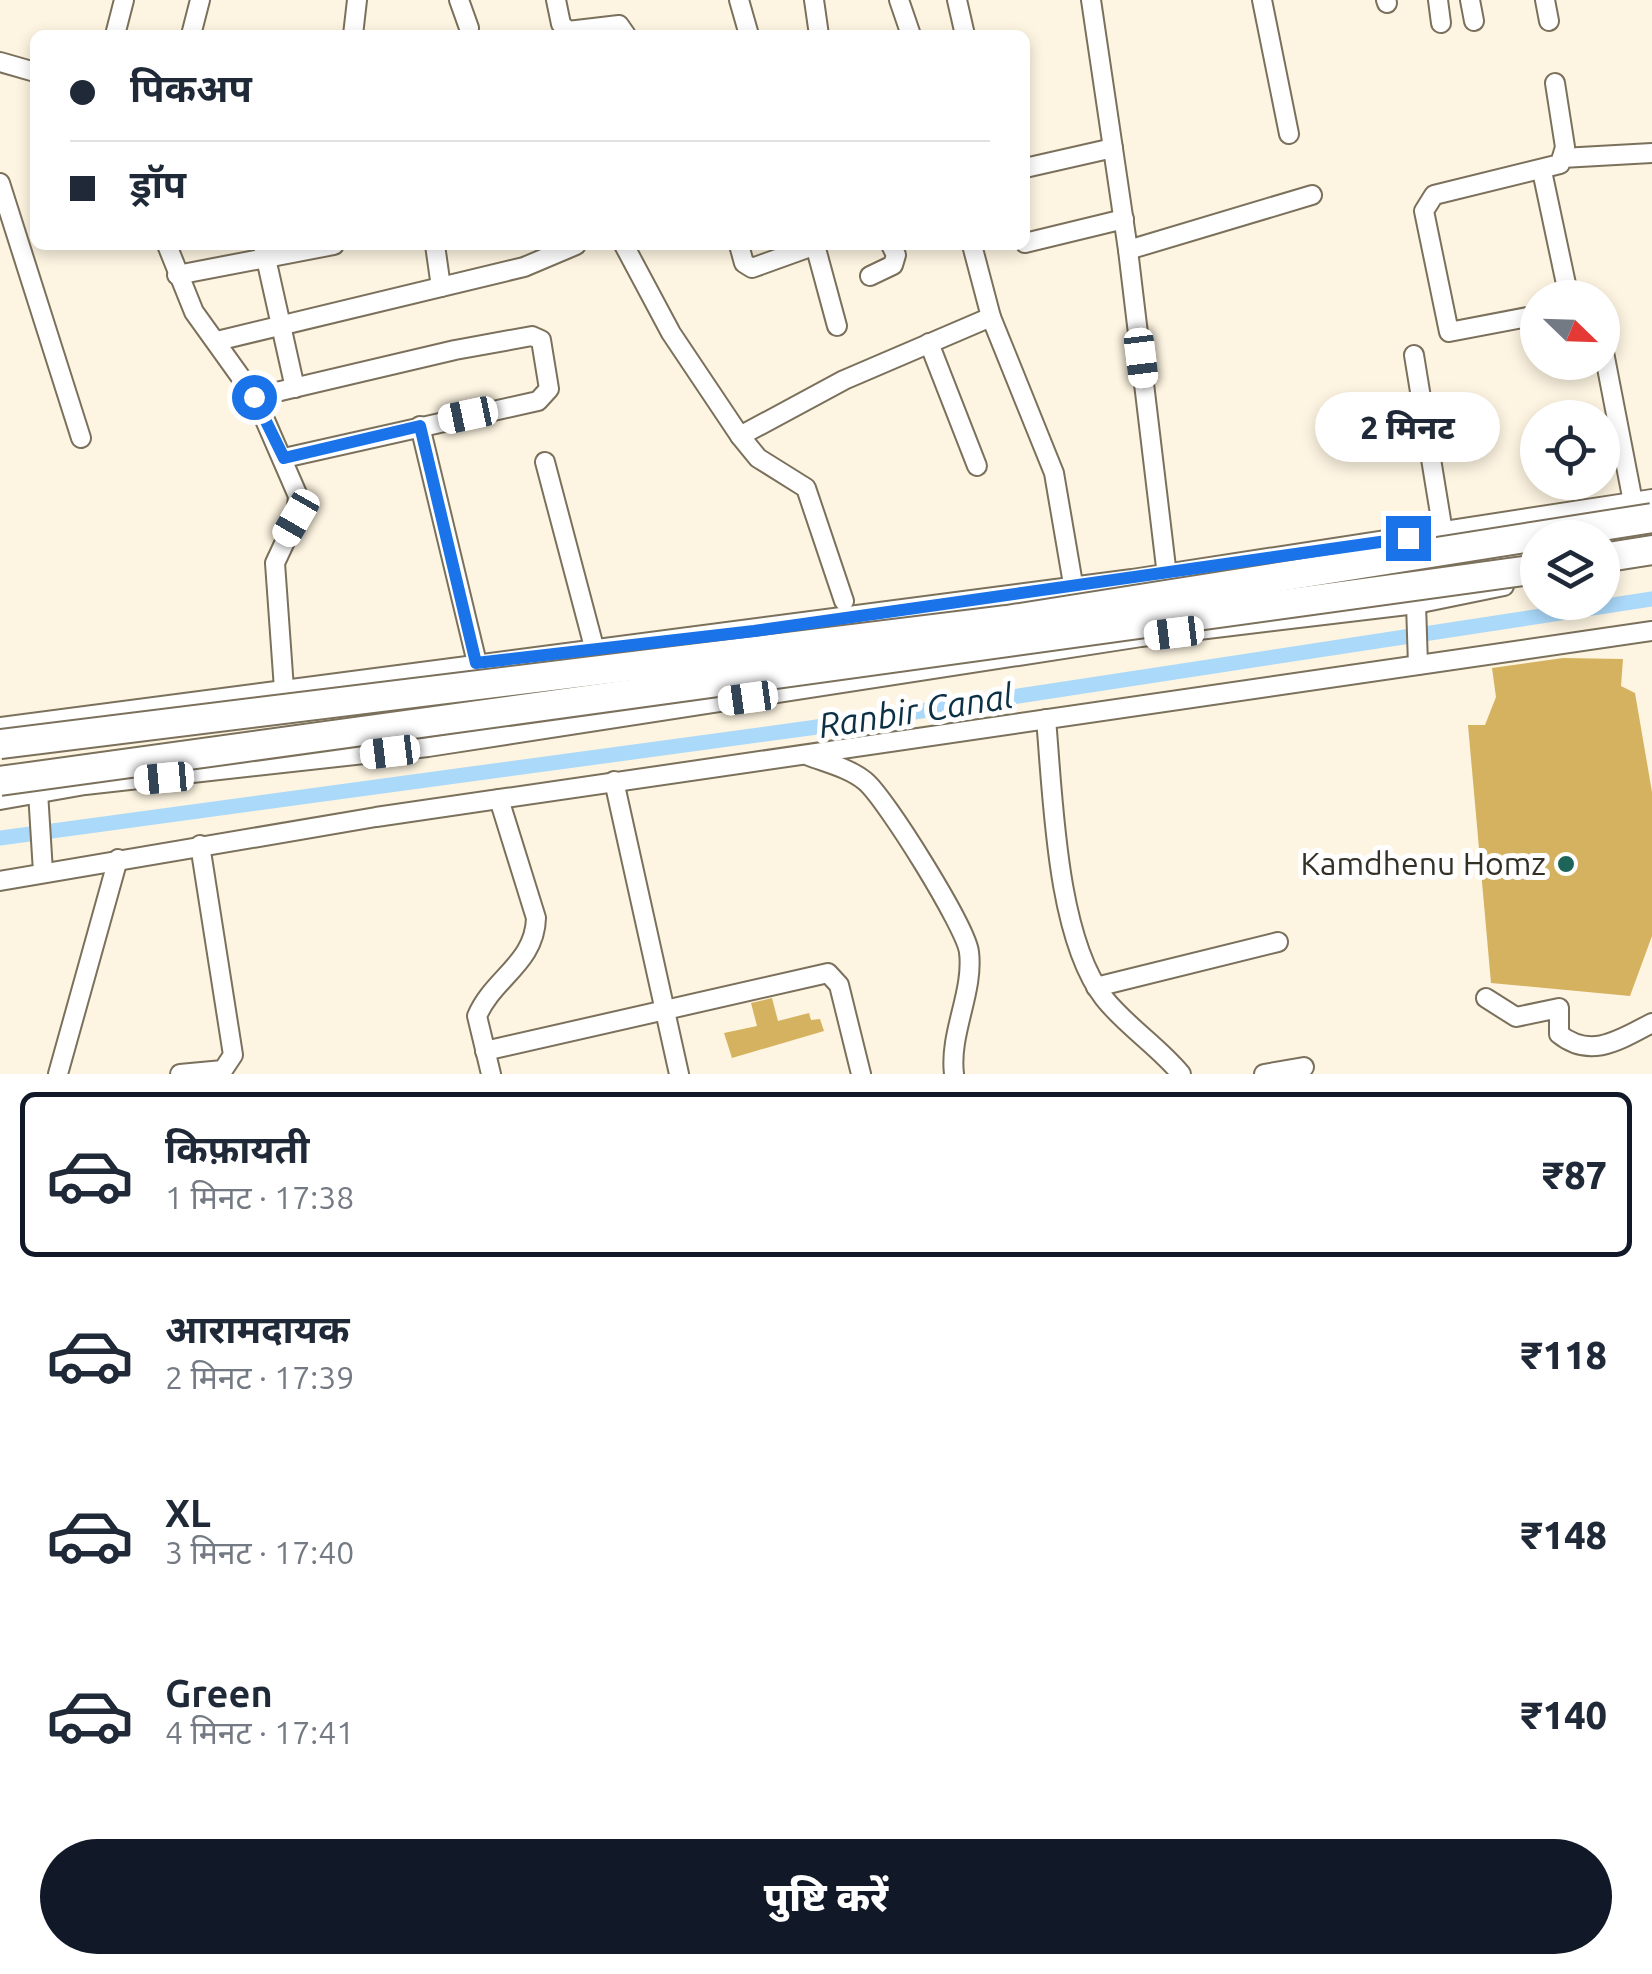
<!DOCTYPE html>
<html lang="hi">
<head>
<meta charset="utf-8">
<style>
	body { margin:0; font-family:Ubuntu,"Noto Sans Devanagari",sans-serif; background:#f2f2f3; color:#1f2937; height:100vh; display:flex; flex-direction:column; font-size:38px; white-space:nowrap }
	* { box-sizing:border-box; margin:0 }
	p { font-size:32px; color:#747a83 }
	.icon { flex:none; width:55px; height:55px; fill:none; stroke:currentColor; stroke-width:2; stroke-linecap:round; stroke-linejoin:round }
	.map { position:relative; height:1074px; overflow:hidden }
	.panel { display:flex; flex-direction:column; background:#fff; flex:1 }
	.panel>* { flex:none }
	.top-card { position:absolute; left:30px; top:30px; width:1000px; height:220px; border-radius:15px; box-shadow:0 5px 15px #0003; display:grid; align-content:center; height:220px; padding:0 40px; background:#fff }
	.needle { width:65px; rotate:113deg }
	.fabs { position:absolute; left:1520px; top:280px; display:grid; gap:20px }
	.fabs a { display:grid; place-items:center; width:100px; height:100px; border-radius:50%; background:#fff; box-shadow:0 5px 15px #0003; font-size:50px }
	.end { position:absolute; width:45px; height:45px; margin:-22px; border:12px solid #1a73e8; background:#fff; box-shadow:0 0 0 5px #fff }
	.from { border-radius:50% }
	.bubble { position:absolute; height:70px; border-radius:35px; background:#fff; box-shadow:0 5px 15px #0003; font-size:32px; font-weight:800; line-height:70px; text-align:center }
	.car { position:absolute; width:30px; height:60px; margin:-30px -15px; border-radius:12px; box-shadow:0 0 8px 2px #0007; background:linear-gradient(#fff 24%,#345 0 40%,#fff 0 76%,#345 0 86%,#fff 0) }
	.top-card b { display:flex; align-items:center; gap:35px; height:95px; font-size:38px }
	.top-card b+b { border-top:2px solid #e0e1e3 }
	.top-card i { width:25px; height:25px; background:#1f2937 }
	ul { padding:18px 0 0; list-style:none }
	li { display:flex; align-items:center; gap:30px; height:165px; margin:0 20px 15px; padding:0 20px; border:5px solid transparent; border-radius:15px }
	li div { flex:1 }
	li b { display:block; font-size:38px }
	li em { font-style:normal; font-weight:800 }
	li.current { border-color:#111827 }
	li>.icon { width:90px; height:90px; stroke-width:1.5 }
	.action { display:flex; gap:20px; margin-top:auto; padding:20px 40px }
	.action a { flex:1; height:115px; border-radius:60px; background:#111827; color:#fff; font-size:40px; font-weight:800; line-height:115px; text-align:center }
	.map>svg:first-child { display:block }
</style>
</head>
<body>
<div class="map">
<svg width="1652" height="1074" viewBox="0 0 1652 1074">
	<rect width="100%" height="100%" fill="#fdf4e1"/>
	<g fill="none" stroke-linecap="round" stroke-linejoin="round">
		<polyline stroke="#abd9fa" stroke-width="15" points="0,838 810,728 1652,599"/>
	</g>
	<g fill="#d5b25f">
		<polygon points="1563,658 1623,659 1621,686 1635,693 1652,792 1652,936 1630,996 1491,983 1468,725 1485,725 1496,697 1492,668"/>
		<polygon points="772,998 778,1021 809,1013 811,1020 820,1019 824,1031 732,1058 724,1033 757,1026 751,1003"/>
	</g>
	<g fill="none" stroke-linecap="round" stroke-linejoin="round">
		<g stroke="#7a705b" stroke-width="22">
			<g id="minor">
				<polyline points="459,0 469,28"/>
				<polyline points="556,0 561,24 568,31 619,25 626,35"/>
				<polyline points="739,0 749,35"/>
				<polyline points="814,0 819,35"/>
				<polyline points="899,0 911,35"/>
				<polyline points="957,0 965,35"/>
				<polyline points="1091,0 1128,250 1168,584"/>
				<polyline points="1262,0 1289,134"/>
				<polyline points="1386,0 1387,3"/>
				<polyline points="1438,0 1441,23"/>
				<polyline points="1470,0 1474,21"/>
				<polyline points="1545,0 1549,21"/>
				<polyline points="115,35 124,0"/>
				<polyline points="191,35 200,0"/>
				<polyline points="353,35 357,0"/>
				<polyline points="0,62 35,72"/>
				<polyline points="1562,158 1652,153"/>
				<polyline points="1025,168 1113,148"/>
				<polyline points="1542,171 1569,298"/>
				<polyline points="0,183 81,438"/>
				<polyline points="1025,243 1124,219"/>
				<polyline points="167,245 194,312 255,397 298,496 296,518 275,563 284,689"/>
				<polyline points="263,245 295,388"/>
				<polyline points="435,245 441,287"/>
				<polyline points="624,245 671,333 740,436 758,458 806,488 844,601"/>
				<polyline points="739,245 744,263 752,268 816,245"/>
				<polyline points="815,245 837,326"/>
				<polyline points="972,245 991,317 1054,473 1072,578"/>
				<polyline points="1128,250 1312,195"/>
				<polyline points="177,275 334,245"/>
				<polyline points="870,276 893,265 896,255 891,245"/>
				<polyline points="1538,315 1449,332 1424,211 1434,195 1560,164 1565,147 1555,83"/>
				<polyline points="217,341 524,267 576,245"/>
				<polyline points="1602,342 1633,502"/>
				<polyline points="929,343 977,466"/>
				<polyline points="1414,355 1443,532"/>
				<polyline points="255,397 455,350 532,336 541,340 549,389 538,401 284,458"/>
				<polyline points="420,426 477,663"/>
				<polyline points="740,436 844,380 991,317"/>
				<polyline points="545,462 594,647"/>
				<polyline points="1416,604 1418,665"/>
				<path d="M1046,719C1053,796 1056,936 1104,998C1126,1026 1158,1046 1181,1074"/>
				<polyline points="0,727 1132,579 1652,499"/>
				<path d="M809,756C827,763 849,768 865,781C885,797 966,927 969,952C974,992 949,1033 954,1074"/>
				<polyline points="614,781 679,1074"/>
				<polyline points="38,792 43,872"/>
				<polyline points="0,800 85,785 428,747 1141,637 1416,604 1504,586"/>
				<polyline points="0,881 376,817 1652,631"/>
				<polyline points="1096,987 1278,942"/>
				<path d="M1486,998L1516,1017L1559,1008V1034C1591,1060 1621,1039 1652,1023"/>
				<polyline points="485,1051 828,973 839,985 861,1074"/>
				<polyline points="58,1074 118,859"/>
				<polyline points="180,1074 223,1070 233,1055 200,845"/>
				<path d="M491,1074L477,1016C493,978 535,963 536,918L499,799"/>
				<polyline points="1264,1074 1304,1067"/>
			</g>
		</g>
		<g stroke="#7a705b" stroke-width="32">
			<polyline id="highway" points="1602,558 1652,550"/>
		</g>
		<use href="#minor" stroke="#fff" stroke-width="18"/>
		<use href="#highway" stroke="#fff" stroke-width="28"/>
		<g stroke="#7a705b" stroke-width="32" stroke-linecap="butt">
			<g id="highway-bridge">
				<polyline points="0,744 1007,620 1652,518"/>
				<polyline points="0,781 1538,569"/>
			</g>
		</g>
		<use href="#highway-bridge" stroke="#fff" stroke-width="28"/>
	</g>
	<g fill="none" stroke-linecap="round" stroke-linejoin="round">
		<polyline stroke="#1a73e8" stroke-width="12" points="254,397 284,458 420,426 476,663 754,631 1408,538"/>
	</g>
	<circle fill="#1e6559" stroke="#fff" stroke-width="4" cx="1566" cy="864" r="10"/>
	<g text-anchor="middle" stroke-width="10" stroke-linejoin="round" paint-order="stroke">
		<g font-size="32" fill="#343026" stroke="#fff" text-anchor="end">
			<text x="1546" y="875">Kamdhenu Homz</text>
		</g>
		<g font-size="35" font-style="italic" fill="#0c3045" stroke="#fff">
			<text transform="translate(916 711) rotate(-9)" y="12">Ranbir Canal</text>
		</g>
	</g>
</svg>
<div class="fabs">
<a><svg class="needle" viewBox="-14 -14 28 28"><path d="M0-13l5 13h-10z" fill="#e53935"/><path d="M0 13l5-13h-10z" fill="#747a83"/></svg></a>
<a><svg class="icon" aria-label="locate" viewBox="0 0 24 24"><circle cx="12" cy="12" r="6"/><path d="M12 2v4M12 18v4M2 12h4M18 12h4"/></svg></a>
<a><svg class="icon" aria-label="layers" viewBox="0 0 24 24"><path d="M12 4l9 5-9 5-9-5zM3 14l9 5 9-5"/></svg></a>
</div>
<i class="end from" style="left:254px;top:397px"></i>
<i class="end" style="left:1408px;top:538px"></i>
<div class="bubble" style="left:1315px;top:392px;width:185px">2 मिनट</div>
<i class="car" style="left:1141px;top:358px;rotate:173deg"></i>
<i class="car" style="left:468px;top:415px;rotate:258deg"></i>
<i class="car" style="left:296px;top:518px;rotate:210deg"></i>
<i class="car" style="left:1174px;top:633px;rotate:263deg"></i>
<i class="car" style="left:748px;top:698px;rotate:262deg"></i>
<i class="car" style="left:390px;top:752px;rotate:263deg"></i>
<i class="car" style="left:164px;top:778px;rotate:265deg"></i>
<div class="top-card">
<b><i class="from"></i>पिकअप</b>
<b><i></i>ड्रॉप</b>
</div>
</div>
<section class="panel">
<ul>
<li class="current"><svg class="icon" aria-label="car" viewBox="0 0 24 24"><path d="M5 17H2v-5l4-1 3-4h7l3 4 3 1v5h-3M9 17h6M6 11h13"/><circle cx="7" cy="17" r="2"/><circle cx="17" cy="17" r="2"/></svg><div><b>किफ़ायती</b><p>1 मिनट · 17:38</p></div><em>₹87</em></li>
<li><svg class="icon" aria-label="car" viewBox="0 0 24 24"><path d="M5 17H2v-5l4-1 3-4h7l3 4 3 1v5h-3M9 17h6M6 11h13"/><circle cx="7" cy="17" r="2"/><circle cx="17" cy="17" r="2"/></svg><div><b>आरामदायक</b><p>2 मिनट · 17:39</p></div><em>₹118</em></li>
<li><svg class="icon" aria-label="car" viewBox="0 0 24 24"><path d="M5 17H2v-5l4-1 3-4h7l3 4 3 1v5h-3M9 17h6M6 11h13"/><circle cx="7" cy="17" r="2"/><circle cx="17" cy="17" r="2"/></svg><div><b>XL</b><p>3 मिनट · 17:40</p></div><em>₹148</em></li>
<li><svg class="icon" aria-label="car" viewBox="0 0 24 24"><path d="M5 17H2v-5l4-1 3-4h7l3 4 3 1v5h-3M9 17h6M6 11h13"/><circle cx="7" cy="17" r="2"/><circle cx="17" cy="17" r="2"/></svg><div><b>Green</b><p>4 मिनट · 17:41</p></div><em>₹140</em></li>
</ul>
<div class="action"><a>पुष्टि करें</a></div>
</section>
</body>
</html>
